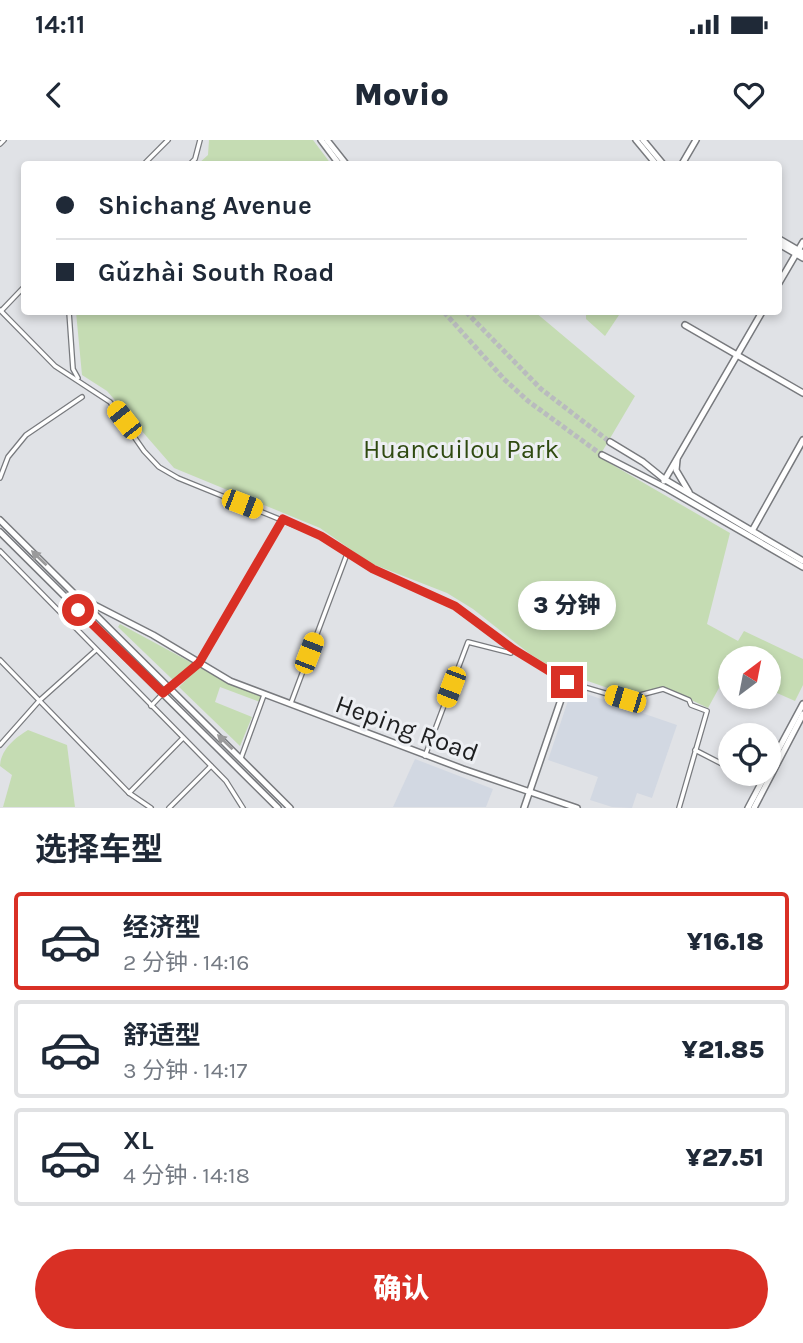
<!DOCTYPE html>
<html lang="zh">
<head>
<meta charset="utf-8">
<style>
	body { margin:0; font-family:Karla,"Noto Sans SC",sans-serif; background:#f2f2f3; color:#1f2937; height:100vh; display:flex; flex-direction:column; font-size:26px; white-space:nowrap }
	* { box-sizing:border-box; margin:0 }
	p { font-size:23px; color:#747a83 }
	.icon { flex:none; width:38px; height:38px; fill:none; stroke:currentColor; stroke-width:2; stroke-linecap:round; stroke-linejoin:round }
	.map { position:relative; height:668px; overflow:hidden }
	.details { display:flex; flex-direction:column; background:#fff; flex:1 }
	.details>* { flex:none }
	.guide { position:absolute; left:21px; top:21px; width:761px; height:154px; border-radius:7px; box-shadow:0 4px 10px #0003; display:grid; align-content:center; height:154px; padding:0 35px; background:#fff }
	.needle { width:46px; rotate:32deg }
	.tools { position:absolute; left:718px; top:506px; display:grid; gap:14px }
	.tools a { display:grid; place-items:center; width:63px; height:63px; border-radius:50%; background:#fff; box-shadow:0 4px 10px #0003; font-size:35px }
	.end { position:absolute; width:32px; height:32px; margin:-16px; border:9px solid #d93025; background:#fff; box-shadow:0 0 0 4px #fff }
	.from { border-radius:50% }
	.bubble { position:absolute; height:49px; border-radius:24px; background:#fff; box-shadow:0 4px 10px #0003; font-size:23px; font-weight:800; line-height:49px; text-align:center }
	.car { position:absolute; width:21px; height:42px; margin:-21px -10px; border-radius:9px; box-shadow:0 0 5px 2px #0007; background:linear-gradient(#f5c518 24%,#345 0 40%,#f5c518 0 76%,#345 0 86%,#f5c518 0) }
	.guide b { display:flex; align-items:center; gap:24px; height:66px; font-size:26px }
	.guide b+b { border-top:2px solid #e0e1e3 }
	.guide i { width:18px; height:18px; background:#1f2937 }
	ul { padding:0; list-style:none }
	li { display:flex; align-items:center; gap:21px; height:98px; margin:0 14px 10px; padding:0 21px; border:4px solid #e0e1e3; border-radius:7px }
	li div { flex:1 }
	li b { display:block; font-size:26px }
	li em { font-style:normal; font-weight:800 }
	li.on { border-color:#d93025 }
	li>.icon { width:63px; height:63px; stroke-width:1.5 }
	h2 { padding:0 35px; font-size:32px; line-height:84px }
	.button { display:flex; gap:14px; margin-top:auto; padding:14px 35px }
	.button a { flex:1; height:80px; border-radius:42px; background:#d93025; color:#fff; font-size:28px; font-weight:800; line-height:80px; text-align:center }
	.status { display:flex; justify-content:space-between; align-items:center; height:49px; padding:0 35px; background:#fff; direction:ltr }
	.status svg { height:19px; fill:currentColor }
	header { display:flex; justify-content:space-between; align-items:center; height:91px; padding:0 35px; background:#fff; font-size:32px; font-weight:800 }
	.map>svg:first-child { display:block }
</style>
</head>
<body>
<div class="status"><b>14:11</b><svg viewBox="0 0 49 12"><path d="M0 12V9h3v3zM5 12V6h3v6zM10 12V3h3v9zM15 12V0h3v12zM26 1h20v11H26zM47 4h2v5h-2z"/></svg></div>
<header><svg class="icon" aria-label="back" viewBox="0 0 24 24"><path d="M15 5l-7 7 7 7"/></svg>Movio<svg class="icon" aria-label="heart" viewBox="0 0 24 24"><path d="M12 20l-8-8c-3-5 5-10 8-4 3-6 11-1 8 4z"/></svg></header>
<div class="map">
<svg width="803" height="668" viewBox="0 0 803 668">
	<rect width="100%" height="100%" fill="#e0e2e6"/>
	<g fill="#d2d8e2">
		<polygon points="572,549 677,585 652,658 637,653 632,668 612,667 590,660 598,637 548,620"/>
		<polygon points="415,619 493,649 486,667 393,667"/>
	</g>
	<g fill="#c5dcb3">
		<polygon points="209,0 313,0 331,24 198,24 208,15"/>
		<polygon points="76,172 535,172 635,256 599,317 730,393 707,484 738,501 744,491 803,519 803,545 795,561 768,549 768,518 730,518 730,538 725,537 708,568 664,547 628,555 556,530 530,514 473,469 447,453 370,423 320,388 174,328 107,251 82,235"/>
		<polygon points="586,172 621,172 605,196 586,179"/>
		<polygon points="120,484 194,524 173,540 118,487"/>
		<polygon points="199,527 222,540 262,556 260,562 220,547 215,562 252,577 240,606 179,547"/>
		<path d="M28,590L67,605L75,667H3L12,635L0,626C1,609 15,598 28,590Z"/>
	</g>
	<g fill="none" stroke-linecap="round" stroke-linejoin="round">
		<g stroke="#b9bbbe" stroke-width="5" stroke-dasharray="5 2.5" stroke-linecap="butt">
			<polyline points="444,172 504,239 528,261 602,315"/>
			<polyline points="466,172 541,249 610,302"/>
		</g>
		<g stroke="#787a7e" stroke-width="6">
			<g id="street">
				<polyline points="0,4 4,0"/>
				<polyline points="144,24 168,0"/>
				<polyline points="190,24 195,19 200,0"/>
				<polyline points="0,170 55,226 110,262 144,311 159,327 178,338 321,396 373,429 455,466 513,509 567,542 625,559 663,549 689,560 691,565 707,571 679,668"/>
				<polyline points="2,170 24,147"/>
				<polyline points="69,172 73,229 78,238"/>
				<polyline points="0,338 8,317 26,295 82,257"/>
				<polyline points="0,411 226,641 243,668"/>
				<polyline points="0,520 129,653 151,668"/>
				<polyline points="291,563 347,414"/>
				<polyline points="151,566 169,547 199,523 283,379"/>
				<polyline points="0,605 39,561 96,510"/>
				<polyline points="695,610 730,628"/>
				<polyline points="425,616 468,502 511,513 513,509"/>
				<polyline points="241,618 264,555"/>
				<polyline points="740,634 760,644"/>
				<polyline points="129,653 183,598"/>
				<polyline points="169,668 211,626"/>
			</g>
		</g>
		<g stroke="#787a7e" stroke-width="8">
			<g id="secondary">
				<polyline points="682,24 696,0"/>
				<polyline points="779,143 803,102"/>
				<polyline points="685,185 803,253"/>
				<polyline points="677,320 676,330 689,352"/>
				<polyline points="664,341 762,172"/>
				<polyline points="752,391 803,300"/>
				<polyline points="79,457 153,495 230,541 463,629 577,668"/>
				<polyline points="768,629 803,564"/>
				<polyline points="524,668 567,542"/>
				<polyline points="748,668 766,634"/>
				<polyline points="754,668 803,574"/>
			</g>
		</g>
		<g stroke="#787a7e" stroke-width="8">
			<g id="primary">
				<polyline points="321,0 339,24"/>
				<polyline points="327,0 346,24"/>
				<polyline points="636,0 656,24"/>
				<polyline points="643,0 663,24"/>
				<polyline points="779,99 803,113"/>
				<polyline points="779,104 803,118"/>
				<polyline points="610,302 643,322 664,339 803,421"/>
				<polyline points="602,315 668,349 803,427"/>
				<polyline points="0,380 290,668"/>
				<polyline points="0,392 278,668"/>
			</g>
		</g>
		<use href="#street" stroke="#fff" stroke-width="3.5"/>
		<use href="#secondary" stroke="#fff" stroke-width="5"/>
		<use href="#primary" stroke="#fff" stroke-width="5"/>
	</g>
	<defs><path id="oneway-solid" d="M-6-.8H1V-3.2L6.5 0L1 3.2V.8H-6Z" transform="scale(1.75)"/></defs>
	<g fill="#9a9a9b">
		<use href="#oneway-solid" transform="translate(39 418) rotate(-136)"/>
		<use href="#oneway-solid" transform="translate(225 602) rotate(-136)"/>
	</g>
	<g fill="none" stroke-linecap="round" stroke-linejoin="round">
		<polyline stroke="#d93025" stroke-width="9" points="78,470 163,553 199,523 283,379 321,396 373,429 455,466 513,509 567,542"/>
	</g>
	<g text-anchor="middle" stroke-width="6" stroke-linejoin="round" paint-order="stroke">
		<g font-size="26" fill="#2f4a11" stroke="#edeff3">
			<text x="461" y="318">Huancuilou Park</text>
		</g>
		<g font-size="26" fill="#1e1f20" stroke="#edeff3">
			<text transform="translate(407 588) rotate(20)" y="9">Heping Road</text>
		</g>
	</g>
</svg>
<div class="tools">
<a><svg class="needle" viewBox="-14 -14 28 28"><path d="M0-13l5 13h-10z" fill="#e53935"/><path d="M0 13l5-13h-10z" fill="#747a83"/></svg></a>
<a><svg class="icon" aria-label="locate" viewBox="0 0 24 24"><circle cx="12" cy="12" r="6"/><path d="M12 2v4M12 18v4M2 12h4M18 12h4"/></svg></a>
</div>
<i class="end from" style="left:78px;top:470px"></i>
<i class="end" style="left:567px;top:542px"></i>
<div class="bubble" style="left:518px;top:441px;width:98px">3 分钟</div>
<i class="car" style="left:124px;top:280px;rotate:322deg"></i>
<i class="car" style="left:242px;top:364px;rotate:111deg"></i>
<i class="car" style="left:309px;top:513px;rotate:21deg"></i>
<i class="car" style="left:451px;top:547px;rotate:201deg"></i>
<i class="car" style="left:625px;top:559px;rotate:287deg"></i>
<div class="guide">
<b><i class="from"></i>Shichang Avenue</b>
<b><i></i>Gǔzhài South Road</b>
</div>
</div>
<section class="details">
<h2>选择车型</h2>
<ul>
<li class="on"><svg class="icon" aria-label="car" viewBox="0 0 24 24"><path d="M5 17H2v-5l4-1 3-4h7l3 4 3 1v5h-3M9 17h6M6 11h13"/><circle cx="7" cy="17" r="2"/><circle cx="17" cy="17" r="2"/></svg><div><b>经济型</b><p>2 分钟 · 14:16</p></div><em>¥16.18</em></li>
<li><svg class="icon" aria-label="car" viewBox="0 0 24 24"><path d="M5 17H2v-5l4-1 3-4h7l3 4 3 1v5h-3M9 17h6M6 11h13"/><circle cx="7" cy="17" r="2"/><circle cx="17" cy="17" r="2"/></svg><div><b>舒适型</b><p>3 分钟 · 14:17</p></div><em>¥21.85</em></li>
<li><svg class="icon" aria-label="car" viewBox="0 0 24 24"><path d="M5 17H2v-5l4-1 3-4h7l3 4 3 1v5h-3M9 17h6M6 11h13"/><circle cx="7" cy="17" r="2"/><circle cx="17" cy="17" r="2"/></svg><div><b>XL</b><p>4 分钟 · 14:18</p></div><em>¥27.51</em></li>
</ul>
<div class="button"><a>确认</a></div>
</section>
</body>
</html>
